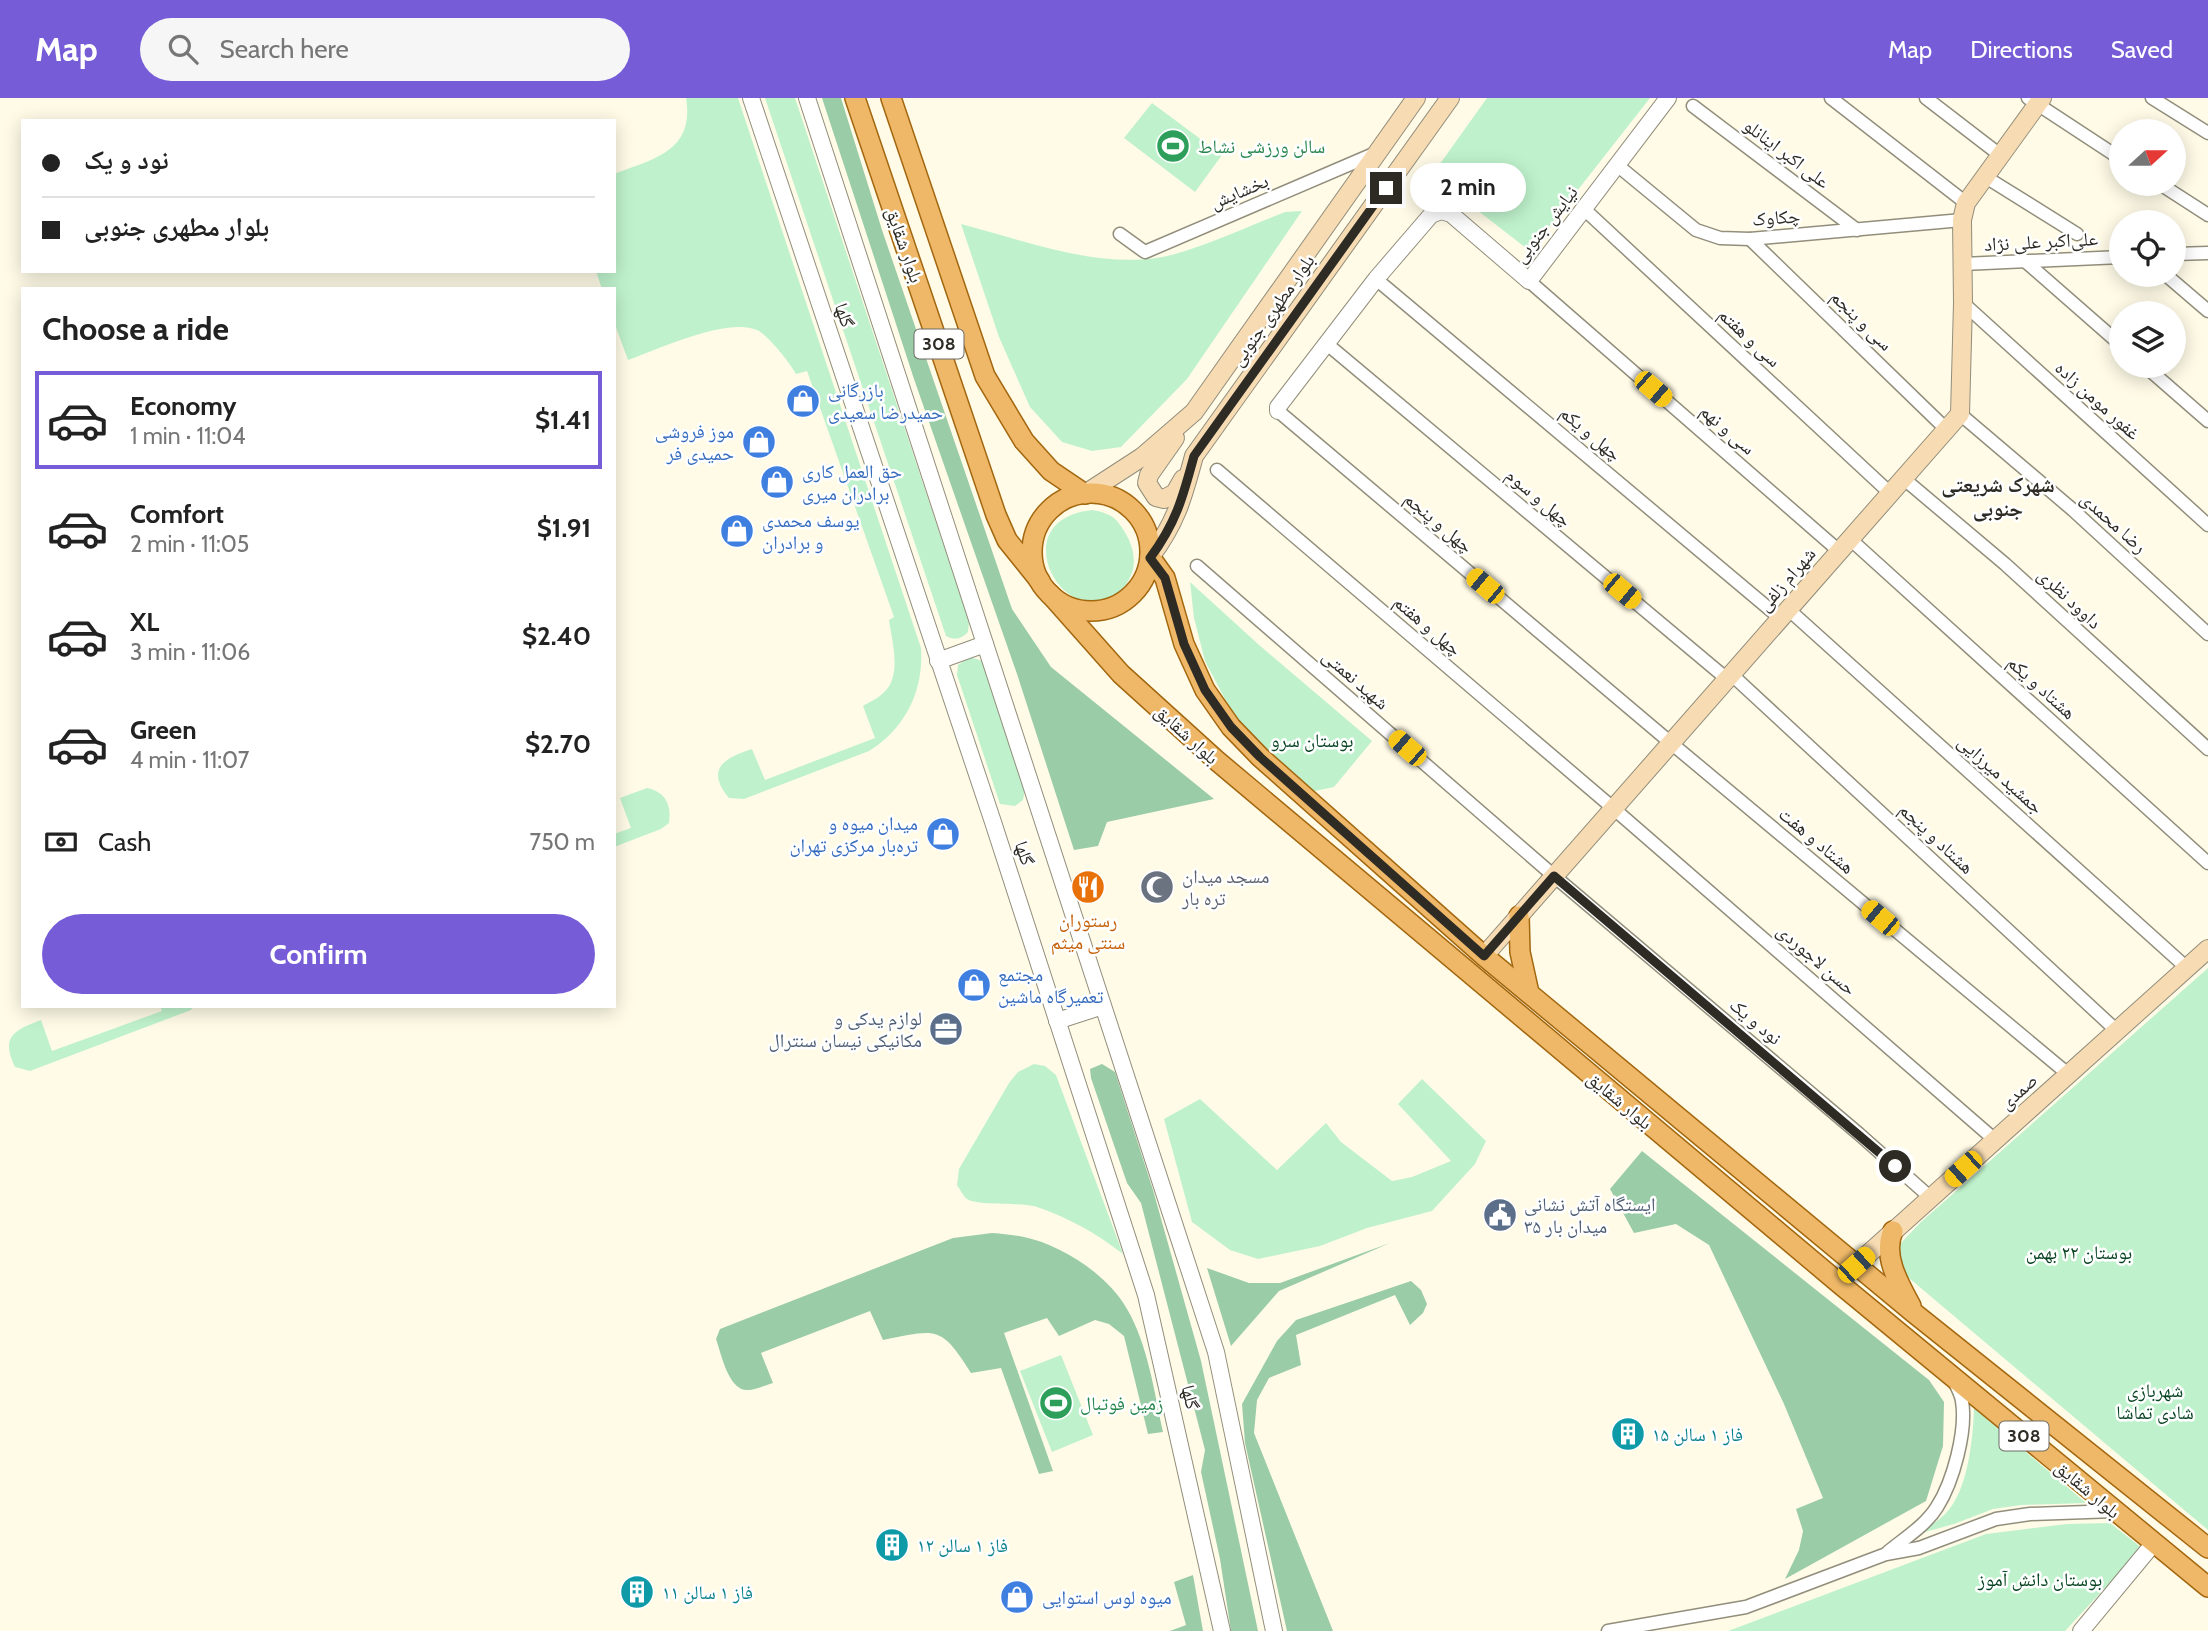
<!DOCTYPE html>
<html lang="en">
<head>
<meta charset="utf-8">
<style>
	body { margin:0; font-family:Cabin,"Noto Naskh Arabic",sans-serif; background:#f6f6f6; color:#222; height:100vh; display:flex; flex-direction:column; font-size:26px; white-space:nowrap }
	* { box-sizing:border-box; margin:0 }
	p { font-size:23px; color:#767676 }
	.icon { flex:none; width:38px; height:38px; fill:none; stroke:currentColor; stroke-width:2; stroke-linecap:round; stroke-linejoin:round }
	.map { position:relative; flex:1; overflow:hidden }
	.panel { position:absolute; left:21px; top:189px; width:595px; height:721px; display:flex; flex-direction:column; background:#fff; border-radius:0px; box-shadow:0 4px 18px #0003 }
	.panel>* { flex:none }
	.guide { position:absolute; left:21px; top:21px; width:595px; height:154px; border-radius:0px; box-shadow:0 4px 18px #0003; display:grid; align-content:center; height:154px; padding:0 21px; background:#fff }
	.needle { width:46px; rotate:69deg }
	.tools { position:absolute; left:2109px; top:21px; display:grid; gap:14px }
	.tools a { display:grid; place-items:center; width:77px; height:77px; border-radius:50%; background:#fff; box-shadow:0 4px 18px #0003; font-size:35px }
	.end { position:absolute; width:32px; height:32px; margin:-16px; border:9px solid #2d2b24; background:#fff; box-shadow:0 0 0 4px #fff }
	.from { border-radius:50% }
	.bubble { position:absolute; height:49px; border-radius:24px; background:#fff; box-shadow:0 4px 18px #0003; font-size:23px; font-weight:700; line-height:49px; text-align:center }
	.car { position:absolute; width:21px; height:42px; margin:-21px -10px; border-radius:9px; box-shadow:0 0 5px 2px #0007; background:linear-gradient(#f5c518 24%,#345 0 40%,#f5c518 0 76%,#345 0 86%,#f5c518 0) }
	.guide b { display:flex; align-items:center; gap:24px; height:66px; font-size:26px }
	.guide b+b { border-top:2px solid #e0e0e0 }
	.guide i { width:18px; height:18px; background:#222 }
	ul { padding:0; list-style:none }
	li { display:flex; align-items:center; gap:21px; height:98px; margin:0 14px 10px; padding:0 7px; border:4px solid transparent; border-radius:0px }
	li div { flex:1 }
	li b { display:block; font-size:26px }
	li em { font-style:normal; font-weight:700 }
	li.on { border-color:#765cd7 }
	li>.icon { width:63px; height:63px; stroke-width:1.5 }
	h2 { padding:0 21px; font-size:32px; line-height:84px }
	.pay { display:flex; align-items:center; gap:18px; height:77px; padding:0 21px; font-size:26px }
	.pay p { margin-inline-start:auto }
	.button { display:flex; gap:14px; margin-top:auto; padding:14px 21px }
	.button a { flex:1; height:80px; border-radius:42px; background:#765cd7; color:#fff; font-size:28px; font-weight:700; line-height:80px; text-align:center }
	header { display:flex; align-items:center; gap:42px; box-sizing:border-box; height:98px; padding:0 35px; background:#765cd7; color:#fff }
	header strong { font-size:33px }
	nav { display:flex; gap:38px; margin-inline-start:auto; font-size:24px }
	.search { width:490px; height:63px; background:#f6f6f6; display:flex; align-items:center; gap:18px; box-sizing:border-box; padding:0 24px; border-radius:38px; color:#767676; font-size:26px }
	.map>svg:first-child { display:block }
</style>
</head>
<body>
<header>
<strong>Map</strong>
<div class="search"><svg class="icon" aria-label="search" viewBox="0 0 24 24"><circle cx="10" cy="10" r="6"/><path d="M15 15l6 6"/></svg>Search here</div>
<nav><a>Map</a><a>Directions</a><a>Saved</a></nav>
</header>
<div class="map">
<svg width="2208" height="1533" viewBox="0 0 2208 1533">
	<rect width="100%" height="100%" fill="#fffbe7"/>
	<g fill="#bff2cc">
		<path d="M686,0H738L921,550C924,593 905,631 869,653L744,701L729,700C705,671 724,660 752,651L765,682L875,640L863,608C869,604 877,601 882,596C903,580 892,544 889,522L894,519L807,273L796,276C791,266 767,236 757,232C727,219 659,251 628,262L614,224V191H602L596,173H614V76C654,61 695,53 686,0Z"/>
		<path d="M765,0H795L969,524L968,534C961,541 955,543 946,538Z"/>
		<polygon points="1487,0 1650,0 1530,153 1432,77"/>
		<polygon points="1152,5 1222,57 1195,94 1124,40"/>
		<path d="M1302,113L1187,281L1121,349L1092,353L1062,344L1030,309L999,239L961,126C1027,143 1107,175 1175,156C1213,145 1249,128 1285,114Z"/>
		<path d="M1093,412C1102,414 1111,416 1117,423C1129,437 1139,459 1131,477C1126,490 1118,496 1105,501C1056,522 1007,420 1093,412Z"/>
		<polygon points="1190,484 1258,546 1372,643 1334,689 1310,694 1249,638 1226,603 1205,563 1194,520"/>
		<polygon points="970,559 983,563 1025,692 1023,702 1015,708 1000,706 957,577 958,567"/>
		<path d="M647,690C665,694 672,706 669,725L661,731L614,749V736L631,730L620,700Z"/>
		<polygon points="2208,870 2208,1432 1903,1175 1897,1149 1920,1125"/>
		<path d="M160,908H193L191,912L30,973L15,969C0,938 15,932 41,922L52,953L162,913Z"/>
		<path d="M1034,966L1045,968L1056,977L1123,1156C1096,1135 1069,1120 1037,1109C1021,1104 977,1108 967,1101C963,1098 960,1091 957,1087L959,1071L1009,985L1018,974Z"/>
		<polygon points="1422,981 1486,1043 1475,1066 1432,1113 1367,1130 1320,1148 1258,1161 1230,1152 1192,1124 1164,1021 1200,1001 1277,1072 1326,1025 1341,1044 1392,1083 1412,1079 1451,1063 1398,1006"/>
		<polygon points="1061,1257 1093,1337 1052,1354 1020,1273"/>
		<path d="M1974,1310L2086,1405L2021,1407L1993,1411L1954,1426L1918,1436C1927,1430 1937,1424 1945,1416C1968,1394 1973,1340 1974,1310Z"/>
		<polygon points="2110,1425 2142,1450 2065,1533 1728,1533 1986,1436 2067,1426"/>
	</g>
	<g fill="#9acca7">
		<polygon points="822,0 841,0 882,132 1012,511 1051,569 1214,701 1107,724 1098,748 1074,752 1017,576 914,281"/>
		<polygon points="1102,966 1115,974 1153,1092 1201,1263 1258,1533 1231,1533 1220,1461 1201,1374 1205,1352 1141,1105 1127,1085 1091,980 1090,971"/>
		<polygon points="1642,1053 1929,1282 1944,1304 1943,1348 1926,1403 1785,1481 1799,1452 1803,1433 1796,1411 1823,1400 1784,1306 1709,1147 1676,1126 1634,1135 1610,1091"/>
		<path d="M992,1135C1003,1136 1014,1137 1024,1139C1062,1147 1108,1177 1127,1211C1148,1247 1154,1293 1163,1334L1148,1336L1124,1238L1109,1226L1095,1222L1059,1238L1047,1220L1004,1235L1053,1373L1039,1376L1001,1270L971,1275C941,1227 937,1231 883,1242L870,1213L761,1255L773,1285C765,1287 754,1293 746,1292C728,1291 721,1255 716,1241L720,1231L953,1140Z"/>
		<polygon points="1390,1145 1279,1193 1231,1248 1207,1170 1249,1185 1280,1185"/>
		<polygon points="1411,1183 1421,1192 1427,1206 1423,1215 1410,1227 1395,1197 1296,1237 1301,1267 1269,1280 1257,1302 1254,1335 1333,1533 1287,1533 1245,1345 1242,1306 1277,1243 1296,1222"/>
		<polygon points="1193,1477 1203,1533 1170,1533 1186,1527 1174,1484"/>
	</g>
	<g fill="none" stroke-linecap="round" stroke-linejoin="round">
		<g stroke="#928e7c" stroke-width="15">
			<g id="minor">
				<polyline points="1831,0 1966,105"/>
				<polyline points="1926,0 2000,57"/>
				<polyline points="2028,0 2121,61"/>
				<polyline points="2152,0 2208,35"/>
				<polyline points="1693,8 1857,132"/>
				<polyline points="1617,67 1696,132 1720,140 1750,141 1962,122"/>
				<polyline points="1984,78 2077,136"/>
				<polyline points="2160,86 2208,117"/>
				<polyline points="1584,111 1890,395"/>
				<polyline points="1120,136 1145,154 1376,55"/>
				<polyline points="1750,141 1946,331"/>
				<polyline points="2174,156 2208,155"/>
				<polyline points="2025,163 2121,247"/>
				<polyline points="1963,166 2121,159"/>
				<polyline points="2166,177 2208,213"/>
				<polyline points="1376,181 1780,520"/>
				<polyline points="1529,183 1839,453"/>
				<polyline points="1963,205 2208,427"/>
				<polyline points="1327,246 1727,581"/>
				<polyline points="2145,268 2208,323"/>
				<polyline points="1278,313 1671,645 2068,976"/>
				<polyline points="1960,316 2073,412 2208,536"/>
				<polyline points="1217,372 1613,710 1995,1042"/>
				<polyline points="1903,380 2005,466 2208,651"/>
				<polyline points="1850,441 2208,765"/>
				<polyline points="1197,468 1554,778 1859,1036 1931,1100"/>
				<polyline points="1788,511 2187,870"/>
				<polyline points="1731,576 2117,933"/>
				<path d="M1888,1454C1905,1440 1926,1427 1937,1409C1953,1384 1967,1333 1962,1303C1961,1296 1957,1289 1954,1283"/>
				<polyline points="1608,1533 1746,1509 1886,1456 1919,1450 1996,1421 2030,1416 2115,1413"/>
			</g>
		</g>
		<g stroke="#928e7c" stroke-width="18">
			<g id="tertiary">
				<polyline points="751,0 993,724 1146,1197 1222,1533"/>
				<polyline points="807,0 1216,1254 1274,1533"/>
				<polyline points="1278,313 1278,309 1376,181 1431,117 1441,113 1451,116 1529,183 1668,0"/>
				<polyline points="938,563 985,546"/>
				<polyline points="1057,923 1103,908"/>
				<polyline points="2081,1533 2154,1445"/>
			</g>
		</g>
		<g stroke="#928e7c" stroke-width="20">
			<g id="secondary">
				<polyline points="1175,340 1149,377 1147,385 1156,399 1164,401 1175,395 1183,381"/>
				<polyline points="1085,396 1142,359 1194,314 1416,0"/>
				<path d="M1150,459C1176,425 1183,399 1194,358L1450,0"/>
				<polyline points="1484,858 1960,316 1963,205 1962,122 1966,105 2042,0"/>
				<polyline points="1856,1167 2208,851"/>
			</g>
		</g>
		<g stroke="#a3670f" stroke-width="22">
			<g id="primary">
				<polyline points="855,0 996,417 1007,442 1040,483"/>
				<polyline points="891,0 985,278 1024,343 1051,373 1085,396"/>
				<circle cx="1091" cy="454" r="59"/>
				<polyline points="1150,459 1165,480 1184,546 1205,592 1231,629 1260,659 1484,858 1914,1215 2208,1450"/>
				<polyline points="1050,496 1121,576 1216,662 1840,1186 2208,1489"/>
				<polyline points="1519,818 1520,854 1529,895"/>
				<path d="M1893,1133C1882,1157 1899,1186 1911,1208"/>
			</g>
		</g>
		<use href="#minor" stroke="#fff" stroke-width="12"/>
		<use href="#tertiary" stroke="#fff" stroke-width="16"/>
		<use href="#secondary" stroke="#f7dbb3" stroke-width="18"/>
		<use href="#primary" stroke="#eeb868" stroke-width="19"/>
	</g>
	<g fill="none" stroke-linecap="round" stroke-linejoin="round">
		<path stroke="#2d2b24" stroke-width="9" d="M1386,90L1194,358C1183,399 1176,425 1150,460L1165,480L1184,546L1205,592L1231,629L1260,659L1484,858L1554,778L1895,1068"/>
	</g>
	<defs>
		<g id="stadium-disc" transform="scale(1.75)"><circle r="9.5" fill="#2e9e5b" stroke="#fff"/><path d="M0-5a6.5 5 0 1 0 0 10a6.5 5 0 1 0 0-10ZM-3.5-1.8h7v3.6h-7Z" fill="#fff"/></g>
		<g id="shop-disc" transform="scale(1.75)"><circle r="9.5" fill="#3f7fe0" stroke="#fff"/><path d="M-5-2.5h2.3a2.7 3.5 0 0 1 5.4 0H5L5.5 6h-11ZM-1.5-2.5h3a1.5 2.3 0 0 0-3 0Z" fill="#fff"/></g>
		<g id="restaurant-disc" transform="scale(1.75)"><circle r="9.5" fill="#e8710a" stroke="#fff"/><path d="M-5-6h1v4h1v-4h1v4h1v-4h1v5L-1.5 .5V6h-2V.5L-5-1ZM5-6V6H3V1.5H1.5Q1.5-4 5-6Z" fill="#fff"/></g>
		<g id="mosque-disc" transform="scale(1.75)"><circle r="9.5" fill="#6b7280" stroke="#fff"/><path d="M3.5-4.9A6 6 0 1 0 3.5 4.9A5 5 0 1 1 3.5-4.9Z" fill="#fff"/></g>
		<g id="office-disc" transform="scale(1.75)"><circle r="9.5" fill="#5c6f8a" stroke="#fff"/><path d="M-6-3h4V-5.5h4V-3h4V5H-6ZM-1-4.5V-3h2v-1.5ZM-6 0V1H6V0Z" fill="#fff"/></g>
		<g id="civic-disc" transform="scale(1.75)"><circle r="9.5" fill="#5c6f8a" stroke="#fff"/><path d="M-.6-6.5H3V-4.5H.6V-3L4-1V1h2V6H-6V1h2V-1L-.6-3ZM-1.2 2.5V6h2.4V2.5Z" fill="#fff"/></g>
		<g id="building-disc" transform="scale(1.75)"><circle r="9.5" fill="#0f9aa8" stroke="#fff"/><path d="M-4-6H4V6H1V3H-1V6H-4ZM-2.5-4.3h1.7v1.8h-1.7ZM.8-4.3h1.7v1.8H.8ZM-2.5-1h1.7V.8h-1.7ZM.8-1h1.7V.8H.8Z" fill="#fff"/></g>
	</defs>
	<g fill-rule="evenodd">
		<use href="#stadium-disc" x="1173" y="48"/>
		<use href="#shop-disc" x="803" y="303"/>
		<use href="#shop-disc" x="759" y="344"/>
		<use href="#shop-disc" x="777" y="384"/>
		<use href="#shop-disc" x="737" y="433"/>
		<use href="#shop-disc" x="943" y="736"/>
		<use href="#restaurant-disc" x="1088" y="789"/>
		<use href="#mosque-disc" x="1157" y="789"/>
		<use href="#shop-disc" x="974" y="887"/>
		<use href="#office-disc" x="946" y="931"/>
		<use href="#civic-disc" x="1500" y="1117"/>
		<use href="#stadium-disc" x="1056" y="1305"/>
		<use href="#building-disc" x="1628" y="1336"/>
		<use href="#building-disc" x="892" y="1447"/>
		<use href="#building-disc" x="637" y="1494"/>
		<use href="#shop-disc" x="1017" y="1499"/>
	</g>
	<g text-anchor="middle" stroke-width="5" stroke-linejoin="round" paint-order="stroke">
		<g fill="#fff" stroke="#6c6b66" stroke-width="2">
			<rect x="914.5" y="231.5" width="49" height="29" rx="5"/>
			<rect x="1999.5" y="1323.5" width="49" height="29" rx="5"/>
		</g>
		<g font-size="18" font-weight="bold" fill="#2d2b24">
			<text x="939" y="252">308</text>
			<text x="2024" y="1344">308</text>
		</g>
		<g font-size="19" fill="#27864d" stroke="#fff" text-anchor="start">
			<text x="1198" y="55">سالن ورزشی نشاط</text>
			<text x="1080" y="1312">زمین فوتبال</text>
		</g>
		<g font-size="19" fill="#2d2b24" stroke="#fff">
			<text transform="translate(1787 55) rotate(37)" y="7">علی اکبر اینانلو</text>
			<text transform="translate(1239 93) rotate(-23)" y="7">بخشایش</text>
			<text transform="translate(1776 119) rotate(-4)" y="7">چکاوک</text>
			<text transform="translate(1545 126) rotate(-52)" y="7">نیایش جنوبی</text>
			<text transform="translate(2041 143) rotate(-3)" y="7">علی‌اکبر علی نژاد</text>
			<text transform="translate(905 147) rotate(71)" y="7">بلوار شقایق</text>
			<text transform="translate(1272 212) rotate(-55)" y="7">بلوار مطهری جنوبی</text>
			<text transform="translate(845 217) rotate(72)" y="7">گلها</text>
			<text transform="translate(1862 222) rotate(44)" y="7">سی و پنجم</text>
			<text transform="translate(1750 239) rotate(43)" y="7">سی و هفتم</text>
			<text transform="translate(2098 302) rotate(42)" y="7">غفور مومن زاده</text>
			<text transform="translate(1728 331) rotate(41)" y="7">سی و نهم</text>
			<text transform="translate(1591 335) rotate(40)" y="7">چهل و یکم</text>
			<text transform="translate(1539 399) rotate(40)" y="7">چهل و سوم</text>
			<text transform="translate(1439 424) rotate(40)" y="7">چهل و پنجم</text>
			<text transform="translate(2114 424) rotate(42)" y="7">رضا محمدی</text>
			<text transform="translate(1786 481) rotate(-49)" y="7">شهرام زلفی</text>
			<text transform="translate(2070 500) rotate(43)" y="7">داوود نظری</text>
			<text transform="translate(1428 527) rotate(40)" y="7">چهل و هفتم</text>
			<text transform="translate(1356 581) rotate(41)" y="7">شهید نعمتی</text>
			<text transform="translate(2042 589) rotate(42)" y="7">هشتاد و یکم</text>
			<text transform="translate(1187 636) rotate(42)" y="7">بلوار شقایق</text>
			<text transform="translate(2001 676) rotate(42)" y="7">جمشید میرزایی</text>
			<text transform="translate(1937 740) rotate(43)" y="7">هشتاد و پنجم</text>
			<text transform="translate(1817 742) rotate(40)" y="7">هشتاد و هفت</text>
			<text transform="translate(1025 755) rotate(72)" y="7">گلها</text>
			<text transform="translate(1817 861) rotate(41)" y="7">حسن لاجوردی</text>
			<text transform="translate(1756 923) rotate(40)" y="7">نود و یک</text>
			<text transform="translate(2018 993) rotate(-42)" y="7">صمدی</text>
			<text transform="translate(1620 1002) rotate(40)" y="7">بلوار شقایق</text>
			<text transform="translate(1191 1299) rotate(78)" y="7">گلها</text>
			<text transform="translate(2088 1391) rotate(40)" y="7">بلوار شقایق</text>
		</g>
		<g font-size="19" fill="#366cbe" stroke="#fff" text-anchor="start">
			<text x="828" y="299">بازرگانی<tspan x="828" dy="22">حمیدرضا سعیدی</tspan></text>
			<text x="734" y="340" text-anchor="end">موز فروشی<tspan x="734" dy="22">حمیدی فر</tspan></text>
			<text x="802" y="380">حق العمل کاری<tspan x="802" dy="22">برادران میری</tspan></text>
			<text x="762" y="429">یوسف محمدی<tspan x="762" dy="22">و برادران</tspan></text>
			<text x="918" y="732" text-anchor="end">میدان میوه و<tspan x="918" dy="22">تره‌بار مرکزی تهران</tspan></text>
			<text x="998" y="883">مجتمع<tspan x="998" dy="22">تعمیرگاه ماشین</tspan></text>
			<text x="1042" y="1506">میوه لوس استوایی</text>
		</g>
		<g font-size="19" fill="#084422" stroke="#fff">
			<text x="1312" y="649">بوستان سرو</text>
			<text x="2079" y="1161">بوستان ۲۲ بهمن</text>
			<text x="2155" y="1299">شهربازی<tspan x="2155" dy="22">شادی تماشا</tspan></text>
			<text x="2040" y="1488">بوستان دانش آموز</text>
		</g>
		<g font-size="19" fill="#5b616d" stroke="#fff" text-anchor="start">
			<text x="1182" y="785">مسجد میدان<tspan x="1182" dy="22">تره بار</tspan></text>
		</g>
		<g font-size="19" fill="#c56008" stroke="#fff">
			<text x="1088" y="829">رستوران<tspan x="1088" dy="22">سنتی میثم</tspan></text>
		</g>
		<g font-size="19" fill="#4e5e75" stroke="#fff" text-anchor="end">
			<text x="922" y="927">لوازم یدکی و<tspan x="922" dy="22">مکانیکی نیسان سنترال</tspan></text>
			<text x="1524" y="1113" text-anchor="start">ایستگاه آتش نشانی<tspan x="1524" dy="22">۳۵ میدان بار</tspan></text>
		</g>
		<g font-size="19" fill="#0d838f" stroke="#fff" text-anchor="start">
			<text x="1652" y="1343">فاز ۱ سالن ۱۵</text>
			<text x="917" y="1454">فاز ۱ سالن ۱۲</text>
			<text x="662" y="1501">فاز ۱ سالن ۱۱</text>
		</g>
		<g font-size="21" font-weight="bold" fill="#2d2b24" stroke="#fff">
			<text x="1998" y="394">شهرک شریعتی<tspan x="1998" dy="24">جنوبی</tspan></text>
		</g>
	</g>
</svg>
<div class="tools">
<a><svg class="needle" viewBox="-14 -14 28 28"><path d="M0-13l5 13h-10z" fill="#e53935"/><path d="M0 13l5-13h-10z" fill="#767676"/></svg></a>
<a><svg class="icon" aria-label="locate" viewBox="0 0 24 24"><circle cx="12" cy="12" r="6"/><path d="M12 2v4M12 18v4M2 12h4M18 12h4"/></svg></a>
<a><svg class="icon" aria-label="layers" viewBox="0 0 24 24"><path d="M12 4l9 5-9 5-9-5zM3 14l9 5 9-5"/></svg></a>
</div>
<i class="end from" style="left:1895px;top:1068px"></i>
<i class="end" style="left:1386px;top:90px"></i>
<div class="bubble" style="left:1410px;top:65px;width:116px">2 min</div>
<i class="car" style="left:1653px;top:291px;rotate:131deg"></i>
<i class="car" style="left:1485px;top:488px;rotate:310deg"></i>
<i class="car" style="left:1622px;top:493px;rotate:130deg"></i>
<i class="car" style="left:1407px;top:650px;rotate:311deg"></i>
<i class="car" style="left:1880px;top:820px;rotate:310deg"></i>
<i class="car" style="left:1963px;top:1071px;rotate:228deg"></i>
<i class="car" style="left:1856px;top:1167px;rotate:48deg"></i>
<div class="guide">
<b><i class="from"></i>نود و یک</b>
<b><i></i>بلوار مطهری جنوبی</b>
</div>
<section class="panel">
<h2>Choose a ride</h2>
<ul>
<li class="on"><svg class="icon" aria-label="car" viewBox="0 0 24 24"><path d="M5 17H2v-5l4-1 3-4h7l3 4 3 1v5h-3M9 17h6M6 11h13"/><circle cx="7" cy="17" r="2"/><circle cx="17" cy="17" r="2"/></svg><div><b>Economy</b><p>1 min · 11:04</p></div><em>$1.41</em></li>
<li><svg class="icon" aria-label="car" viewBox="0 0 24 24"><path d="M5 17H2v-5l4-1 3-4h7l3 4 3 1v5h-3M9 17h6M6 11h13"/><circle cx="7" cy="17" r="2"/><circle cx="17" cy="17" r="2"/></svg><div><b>Comfort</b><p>2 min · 11:05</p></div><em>$1.91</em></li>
<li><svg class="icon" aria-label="car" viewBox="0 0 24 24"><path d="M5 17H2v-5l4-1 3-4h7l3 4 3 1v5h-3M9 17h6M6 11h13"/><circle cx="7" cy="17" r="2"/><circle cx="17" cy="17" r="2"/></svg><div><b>XL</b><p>3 min · 11:06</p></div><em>$2.40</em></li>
<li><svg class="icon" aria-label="car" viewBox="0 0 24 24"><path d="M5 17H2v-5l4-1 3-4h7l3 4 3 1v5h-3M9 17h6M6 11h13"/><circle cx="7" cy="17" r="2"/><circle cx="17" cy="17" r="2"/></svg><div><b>Green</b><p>4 min · 11:07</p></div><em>$2.70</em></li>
</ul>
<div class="pay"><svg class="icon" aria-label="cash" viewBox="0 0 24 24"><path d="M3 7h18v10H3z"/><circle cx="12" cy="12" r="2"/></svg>Cash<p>750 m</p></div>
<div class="button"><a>Confirm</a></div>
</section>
</div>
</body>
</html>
